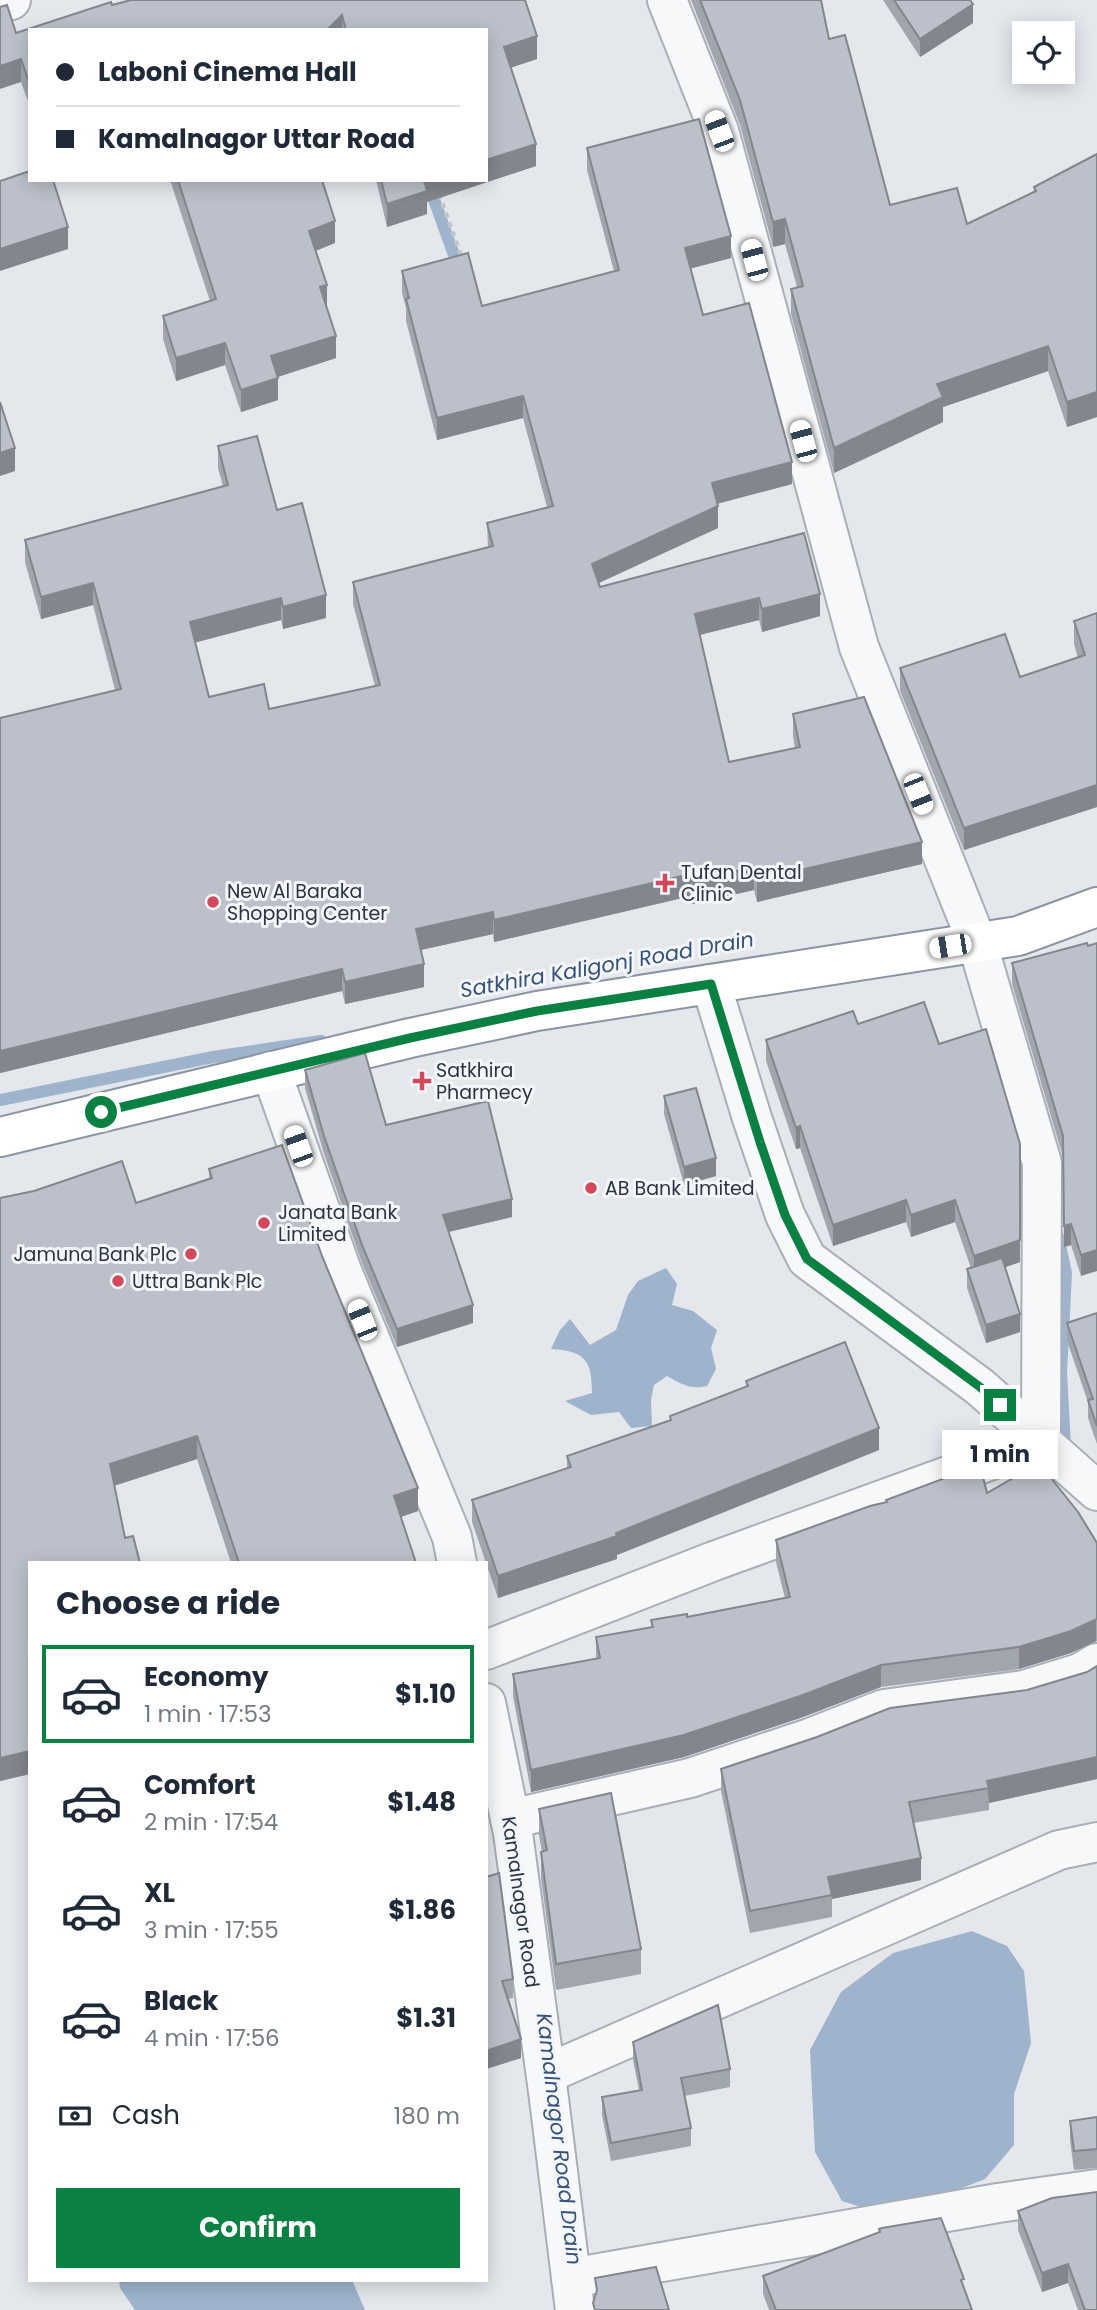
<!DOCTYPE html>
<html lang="en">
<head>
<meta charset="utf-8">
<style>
	body { margin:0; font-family:Poppins,sans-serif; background:#f6f6f7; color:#1f2937; height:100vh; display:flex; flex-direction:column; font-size:26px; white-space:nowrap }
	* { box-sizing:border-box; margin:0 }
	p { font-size:23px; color:#747a83 }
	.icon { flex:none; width:38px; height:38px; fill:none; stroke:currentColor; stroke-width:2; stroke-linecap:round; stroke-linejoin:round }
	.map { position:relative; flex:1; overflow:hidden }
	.drawer { position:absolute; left:28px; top:1561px; width:460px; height:721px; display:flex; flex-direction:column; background:#fff; border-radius:0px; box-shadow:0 4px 18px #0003 }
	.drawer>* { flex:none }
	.guide { position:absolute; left:28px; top:28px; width:460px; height:154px; border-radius:0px; box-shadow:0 4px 18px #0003; display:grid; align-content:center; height:154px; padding:0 28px; background:#fff }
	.controls { position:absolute; left:1012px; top:21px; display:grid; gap:14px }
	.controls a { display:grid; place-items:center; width:63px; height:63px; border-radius:0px; background:#fff; box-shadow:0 4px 18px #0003; font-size:35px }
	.end { position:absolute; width:32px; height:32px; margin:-16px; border:9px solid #0b8043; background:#fff; box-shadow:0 0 0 4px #fff }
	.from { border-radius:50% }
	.bubble { position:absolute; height:49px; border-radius:0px; background:#fff; box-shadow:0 4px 18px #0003; font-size:23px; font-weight:700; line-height:49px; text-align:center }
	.car { position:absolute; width:21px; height:42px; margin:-21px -10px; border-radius:9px; box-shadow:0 0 5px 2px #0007; background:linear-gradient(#fff 24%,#345 0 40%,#fff 0 76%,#345 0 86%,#fff 0) }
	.guide b { display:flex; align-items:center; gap:24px; height:66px; font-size:26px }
	.guide b+b { border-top:2px solid #e0e1e3 }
	.guide i { width:18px; height:18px; background:#1f2937 }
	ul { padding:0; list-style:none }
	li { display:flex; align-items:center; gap:21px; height:98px; margin:0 14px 10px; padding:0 14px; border:4px solid transparent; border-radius:0px }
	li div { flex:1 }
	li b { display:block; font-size:26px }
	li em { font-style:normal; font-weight:700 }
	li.current { border-color:#0b8043 }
	li>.icon { width:63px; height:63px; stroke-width:1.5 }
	h2 { padding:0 28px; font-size:32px; line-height:84px }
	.pay { display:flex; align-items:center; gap:18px; height:77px; padding:0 28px; font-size:26px }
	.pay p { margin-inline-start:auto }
	.action { display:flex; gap:14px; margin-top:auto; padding:14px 28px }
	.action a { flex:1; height:80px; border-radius:0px; background:#0b8043; color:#fff; font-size:28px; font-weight:700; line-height:80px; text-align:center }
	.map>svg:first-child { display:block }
</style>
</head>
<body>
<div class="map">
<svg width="1097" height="2310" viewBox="0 0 1097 2310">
	<rect width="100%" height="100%" fill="#e4e7ec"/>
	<g fill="#9fb4cc">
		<path d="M666,1268L677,1284L672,1305L693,1311L717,1330L711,1348L716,1369L707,1386C691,1390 681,1384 667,1376L654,1385L651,1400L652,1426L631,1428L619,1412L591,1415L565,1401L592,1393C592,1360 585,1351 551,1349L560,1330L570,1319L590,1345L616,1330L628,1295L638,1281Z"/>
		<polygon points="972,1931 1007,1946 1024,1971 1031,2043 1014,2094 1014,2145 985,2179 942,2196 874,2211 842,2201 815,2152 810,2050 841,1992 893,1953"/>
		<polygon points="119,2280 352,2280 365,2310 135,2310 120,2288"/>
	</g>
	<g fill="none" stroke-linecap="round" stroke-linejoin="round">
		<g stroke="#9fb4cc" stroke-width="12">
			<polyline points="427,180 459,269"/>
			<polyline points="0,1100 213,1057 321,1041"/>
			<polyline points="1058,1236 1066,1273 1061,1373 1065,1445 1070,1449"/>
		</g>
		<g stroke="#a9aeb7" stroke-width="42">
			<g id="minor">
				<polyline points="486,1650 714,1561 1041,1442 1042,1163 977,942 859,647 719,131 667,0"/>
				<polyline points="510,1819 690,1778 810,1738 884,1709 1024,1690 1080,1673 1097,1663"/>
				<polyline points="546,2074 1059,1850 1097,1842"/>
				<polyline points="571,2278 998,2203 1097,2189"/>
			</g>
		</g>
		<g stroke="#a9aeb7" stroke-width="42">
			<g id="tertiary">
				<polyline points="0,2 11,0"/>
				<polyline points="711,984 752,1118 785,1215 807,1259 980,1387 1097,1491"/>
				<polyline points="271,1071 342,1271 452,1537 457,1563"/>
				<polyline points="486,1703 513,1833 549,2099 575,2310"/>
			</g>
		</g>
		<g stroke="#8b94a3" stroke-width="42">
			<polyline id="trunk" points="0,1137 410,1038 537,1011 1018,936 1097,907"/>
		</g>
		<polyline stroke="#c2c5cb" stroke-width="4.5" stroke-dasharray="5 5" stroke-linecap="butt" points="439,194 462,258"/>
		<use href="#minor" stroke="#f7f8fa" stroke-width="38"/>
		<use href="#tertiary" stroke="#f7f8fa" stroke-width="38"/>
		<use href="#trunk" stroke="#fff" stroke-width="38"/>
	</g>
	<g fill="#a1a5ae">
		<polygon points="525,0 537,59 510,67 536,166 427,202 427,214 387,227 376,180 486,180 486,30 30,30 30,107 21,82 16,33 112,5"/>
		<polygon points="691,0 821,0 829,39 890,205 967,224 1034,192 1034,187 1097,154 1097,417 1067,427 1048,371 943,407 943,422 834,473 791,314 791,289 797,287 785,244 773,247 740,125"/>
		<polygon points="883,0 970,0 973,23 920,57"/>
		<polygon points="587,148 731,258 691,268 703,315 792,484 717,504 718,528 599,583 600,587 804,533 820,616 762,632 759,620 700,635 729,762 795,748 793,736 793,714 922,864 757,902 754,890 692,904 691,896 494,942 493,934 421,950 424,987 345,1004 342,991 0,1073 0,718 115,690 93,605 41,619 25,562 25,540 223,486 218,468 218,446 277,510 326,618 283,629 281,620 195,642 209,697 269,709 375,686 353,604 353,582 488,548 487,523 547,507 523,418 437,440 406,321 406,308 402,293 402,271 482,306 614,271 587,170"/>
		<polygon points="170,180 322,180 335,243 316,251 336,358 278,377 278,400 241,412 225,365 176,381 163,339 163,316 210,301"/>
		<polygon points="1097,613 1097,807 964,850 900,691 900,668 1020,677 1078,658 1074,644 1074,621"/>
		<polygon points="1088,946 1081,1276 1071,1245 1064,1247 1063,1157 1012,984 1012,963"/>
		<polygon points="858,1024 939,1044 1020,1262 1005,1267 1020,1332 986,1343 967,1288 967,1269 971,1268 955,1222 911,1237 906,1222 833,1246 800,1148 796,1149 766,1061 766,1040"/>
		<polygon points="305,1070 386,1125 512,1217 449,1232 473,1323 397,1347 362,1263 324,1154 305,1088"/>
		<polygon points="664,1096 716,1176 684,1185 664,1114"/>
		<polygon points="209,1169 322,1256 418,1511 401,1517 416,1563 231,1563 197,1459 114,1486 30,1563 30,1774 0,1781 0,1198 136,1203 209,1179"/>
		<polygon points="1097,1313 1097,1444 1088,1418 1088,1402 1067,1341 1067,1323"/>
		<polygon points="746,1381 879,1450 617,1555 617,1559 498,1598 472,1522 472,1500 567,1468 567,1456 670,1421 670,1416 746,1387"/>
		<polygon points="987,1493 1097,1543 1097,1641 1071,1653 1019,1669 881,1687 803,1717 684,1757 531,1792 513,1696 513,1674 596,1659 596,1637 651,1627 651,1620 687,1617 785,1598 776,1562 776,1540"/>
		<polygon points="1097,1666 1097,1779 989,1803 989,1810 913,1823 921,1880 832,1899 832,1917 750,1933 721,1791 721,1769 1027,1690 1087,1672"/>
		<polygon points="539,1809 641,1949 641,1974 556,1990 541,1878 541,1852 542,1852 539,1835"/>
		<polygon points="486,1877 513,1979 513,1998 508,1999 521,2058 486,2069"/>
		<polygon points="633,2042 730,2069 730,2087 684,2096 691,2128 691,2146 611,2161 602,2115 602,2097 639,2090 633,2060"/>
		<polygon points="1097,2117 1097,2168 1074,2170 1070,2140 1070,2121"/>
		<polygon points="1097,2192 1097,2310 1078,2310 1068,2283 1042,2292 1018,2230 1018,2211"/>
		<polygon points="879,2229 964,2289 972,2310 769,2310 763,2294 763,2276 879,2232"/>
	</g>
	<g fill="#83868d">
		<polygon points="973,4 973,23 920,57 920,39"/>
		<polygon points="342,15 342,30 327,30"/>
		<polygon points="537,36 537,59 504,70 504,47"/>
		<polygon points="21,59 21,82 0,89 0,66"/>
		<polygon points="536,144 536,166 427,202 427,214 387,227 387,204 424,181 486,180 486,160"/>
		<polygon points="785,219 785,244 773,247 773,222"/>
		<polygon points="335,221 335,243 309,253 309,231"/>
		<polygon points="68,227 68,249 0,271 0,249"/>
		<polygon points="731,236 731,258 685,270 685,248"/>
		<polygon points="327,285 327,307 320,287"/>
		<polygon points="336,336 336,358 271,379 271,356"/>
		<polygon points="225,343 225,365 176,381 176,358"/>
		<polygon points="1048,346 1048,371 943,407 943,422 834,473 834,448 937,384"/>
		<polygon points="278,378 278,400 241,412 241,390"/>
		<polygon points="1097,392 1097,417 1067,427 1067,402"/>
		<polygon points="523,396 523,418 437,440 437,418"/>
		<polygon points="15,448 15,471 0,476 0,453"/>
		<polygon points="792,462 792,484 712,505 712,483"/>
		<polygon points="718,506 718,528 592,586 592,564"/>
		<polygon points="93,583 93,605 41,619 41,597"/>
		<polygon points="820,594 820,616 762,632 762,609"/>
		<polygon points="326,595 326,618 283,629 283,607"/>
		<polygon points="281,598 281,620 190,644 190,622"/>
		<polygon points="759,598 759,620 695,636 695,614"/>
		<polygon points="1097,785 1097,807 964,850 964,828"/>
		<polygon points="922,842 922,864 757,902 757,880"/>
		<polygon points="754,867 754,890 692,904 692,881"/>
		<polygon points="691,874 691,896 494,942 494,920"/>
		<polygon points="493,912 493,934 416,951 416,929"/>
		<polygon points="424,964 424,987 345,1004 345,982"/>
		<polygon points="342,969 342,991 0,1073 0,1051"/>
		<polygon points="800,1126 800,1148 796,1149 796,1128"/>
		<polygon points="716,1158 716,1176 684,1185 684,1167"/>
		<polygon points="1020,1166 1020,1262 974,1278 974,1256"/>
		<polygon points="512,1199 512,1217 443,1233 443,1215"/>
		<polygon points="906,1200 906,1222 833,1246 833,1225"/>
		<polygon points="955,1200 955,1222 911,1237 911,1215"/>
		<polygon points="1071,1224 1071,1245 1064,1247 1064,1226"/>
		<polygon points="1097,1250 1097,1271 1081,1276 1081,1255"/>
		<polygon points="473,1305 473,1323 397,1347 397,1329"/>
		<polygon points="1020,1314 1020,1332 986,1343 986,1325"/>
		<polygon points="879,1428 879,1450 617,1555 617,1559 498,1598 498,1576 616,1533"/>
		<polygon points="197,1436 197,1459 110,1487 110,1464"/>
		<polygon points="418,1488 418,1511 394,1519 394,1496"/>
		<polygon points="1096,1619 1096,1641 1071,1653 1019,1669 1019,1647"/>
		<polygon points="881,1665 881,1687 803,1717 684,1757 531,1792 531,1770"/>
		<polygon points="30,1751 30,1774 0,1781 0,1758"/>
		<polygon points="1097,1757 1097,1779 989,1803 987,1781"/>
		<polygon points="921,1858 921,1880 832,1899 828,1877"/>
		<polygon points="521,2039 521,2058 486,2069 486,2051"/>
		<polygon points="1068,2264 1068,2283 1042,2292 1042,2273"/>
	</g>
	<g fill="#bbc0ca" stroke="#83868d" stroke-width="2">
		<polygon points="131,0 525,0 537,36 504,47 536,144 486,160 486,30 346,30 342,15 327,30 30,30 30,85 21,59 0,66 0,7 7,5 16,33 111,2 112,5"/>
		<polygon points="700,0 821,0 829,39 845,35 890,205 957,188 967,224 1036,191 1034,187 1097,154 1097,392 1067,402 1048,346 937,384 943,397 834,448 791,289 803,286 785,219 773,222 740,100"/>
		<polygon points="894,0 970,0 973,4 920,39"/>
		<polygon points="699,119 731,236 685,248 703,315 749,303 792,462 712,483 718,506 592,564 600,587 804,533 820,594 762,609 759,598 695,614 729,762 800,747 793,714 864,697 922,842 757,880 754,867 692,881 691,874 494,920 493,912 416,929 424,964 345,982 342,969 0,1051 0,718 121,689 93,583 41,597 25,540 228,485 218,446 257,436 277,510 302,503 326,595 283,607 281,598 190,622 209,697 264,684 269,709 380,685 353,582 493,546 487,523 553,506 523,396 437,418 406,299 409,298 402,271 468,253 482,306 619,270 587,148"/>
		<polygon points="30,171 30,180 53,180 68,227 0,249 0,181"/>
		<polygon points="178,180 322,180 335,221 309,231 327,285 320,287 336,336 271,356 278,378 241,390 225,343 176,358 163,316 216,299"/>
		<polygon points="381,180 425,180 424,181 427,191 387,204"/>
		<polygon points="0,402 15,448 0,453"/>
		<polygon points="1097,613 1097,785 964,828 900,668 1005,634 1020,677 1085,655 1074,621"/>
		<polygon points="1087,943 1088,946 1097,943 1097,1250 1081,1255 1071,1224 1064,1226 1063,1136 1012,963"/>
		<polygon points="924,1002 939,1044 986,1029 1020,1144 1020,1240 974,1256 955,1200 911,1215 906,1200 833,1225 800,1126 796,1128 766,1040 853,1011 858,1024"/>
		<polygon points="365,1053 386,1125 488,1101 512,1199 443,1215 473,1305 397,1329 362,1245 324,1136 305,1070"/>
		<polygon points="696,1088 716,1158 684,1167 664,1096"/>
		<polygon points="282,1145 322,1256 418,1488 394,1496 416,1563 239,1563 197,1436 110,1464 125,1538 133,1536 140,1563 30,1563 30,1751 0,1758 0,1198 34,1191 122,1161 136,1203 212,1178 209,1169"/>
		<polygon points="1002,1258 1020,1314 986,1325 967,1269"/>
		<polygon points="1097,1313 1097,1426 1088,1400 1093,1399 1067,1323"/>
		<polygon points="845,1342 879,1428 616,1533 617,1536 498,1576 472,1500 571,1467 567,1456 671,1420 670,1416 748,1386 746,1381"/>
		<polygon points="1039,1463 1078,1512 1097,1543 1097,1619 1071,1631 1019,1647 881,1665 803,1695 684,1735 531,1770 513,1674 600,1658 596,1637 653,1627 651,1620 687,1614 687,1617 790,1597 776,1540 870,1506 887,1502 886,1500 980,1465 987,1493"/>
		<polygon points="1097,1666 1097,1757 987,1781 989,1788 909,1802 921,1858 828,1877 832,1895 750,1911 721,1769 817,1737 890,1708 1027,1690 1087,1672"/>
		<polygon points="611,1793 641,1949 556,1964 541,1852 547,1850 539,1809"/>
		<polygon points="499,1873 513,1979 502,1981 521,2039 486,2051 486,1877"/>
		<polygon points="718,2005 730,2069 681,2078 691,2128 611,2143 602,2097 642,2090 633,2042"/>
		<polygon points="1097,2117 1097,2149 1074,2151 1070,2121"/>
		<polygon points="1097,2192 1097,2310 1085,2310 1068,2264 1042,2273 1018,2211 1052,2198"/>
		<polygon points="941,2218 964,2279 961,2280 972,2310 776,2310 763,2276 880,2232 879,2229 882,2228"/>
		<polygon points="656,2267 669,2310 595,2310 593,2303 597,2290 595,2278"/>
	</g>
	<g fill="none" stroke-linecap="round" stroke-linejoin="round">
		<polyline stroke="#0b8043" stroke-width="9" points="101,1112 410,1038 537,1011 711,984 760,1142 785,1215 807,1259 980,1387 1000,1405"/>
	</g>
	<g fill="#d1495b" stroke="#f4f6f9" stroke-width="2.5">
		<path d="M661.5 872.5h7v7h7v7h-7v7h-7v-7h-7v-7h7z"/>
		<circle cx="213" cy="902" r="7"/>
		<path d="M418.5 1070.5h7v7h7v7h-7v7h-7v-7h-7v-7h7z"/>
		<circle cx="591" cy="1188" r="7"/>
		<circle cx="264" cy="1223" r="7"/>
		<circle cx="191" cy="1254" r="7"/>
		<circle cx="118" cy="1281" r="7"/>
	</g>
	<g text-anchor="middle" stroke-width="6" stroke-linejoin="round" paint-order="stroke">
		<g font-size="19" fill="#2b3445" stroke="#f4f6f9" text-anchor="start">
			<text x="681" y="879">Tufan Dental<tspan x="681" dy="22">Clinic</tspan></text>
			<text x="227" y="898">New Al Baraka<tspan x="227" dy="22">Shopping Center</tspan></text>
			<text x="436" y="1077">Satkhira<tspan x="436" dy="22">Pharmecy</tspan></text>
			<text x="605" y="1195">AB Bank Limited</text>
			<text x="278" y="1219">Janata Bank<tspan x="278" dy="22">Limited</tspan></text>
			<text x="177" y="1261" text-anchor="end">Jamuna Bank Plc</text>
			<text x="132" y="1288">Uttra Bank Plc</text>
		</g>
		<g font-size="19" fill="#2b3445" stroke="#f4f6f9">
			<text transform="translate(521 1902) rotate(82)" y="7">Kamalnagor Road</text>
		</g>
		<g font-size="21" font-style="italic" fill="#34527a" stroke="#f4f6f9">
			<text transform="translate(607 965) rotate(-10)" y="7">Satkhira Kaligonj Road Drain</text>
			<text transform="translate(559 2139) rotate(83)" y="7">Kamalnagor Road Drain</text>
		</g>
	</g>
</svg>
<div class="controls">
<a><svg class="icon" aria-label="locate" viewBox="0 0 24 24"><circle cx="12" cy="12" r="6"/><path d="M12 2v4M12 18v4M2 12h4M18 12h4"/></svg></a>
</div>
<i class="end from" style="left:101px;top:1112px"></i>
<i class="end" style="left:1000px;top:1405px"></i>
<div class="bubble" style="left:942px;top:1430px;width:116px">1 min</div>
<i class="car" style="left:719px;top:131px;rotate:339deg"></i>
<i class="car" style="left:754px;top:260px;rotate:345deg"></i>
<i class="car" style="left:803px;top:441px;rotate:345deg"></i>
<i class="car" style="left:918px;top:794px;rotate:158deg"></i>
<i class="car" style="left:950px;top:946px;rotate:261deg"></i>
<i class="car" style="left:298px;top:1146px;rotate:340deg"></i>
<i class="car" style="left:362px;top:1320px;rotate:338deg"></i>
<div class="guide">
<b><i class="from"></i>Laboni Cinema Hall</b>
<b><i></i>Kamalnagor Uttar Road</b>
</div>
<section class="drawer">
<h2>Choose a ride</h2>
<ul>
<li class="current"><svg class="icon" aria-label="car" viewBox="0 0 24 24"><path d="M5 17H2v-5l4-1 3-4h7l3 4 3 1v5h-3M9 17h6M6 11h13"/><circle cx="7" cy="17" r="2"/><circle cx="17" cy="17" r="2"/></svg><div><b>Economy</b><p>1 min · 17:53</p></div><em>$1.10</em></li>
<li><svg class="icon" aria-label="car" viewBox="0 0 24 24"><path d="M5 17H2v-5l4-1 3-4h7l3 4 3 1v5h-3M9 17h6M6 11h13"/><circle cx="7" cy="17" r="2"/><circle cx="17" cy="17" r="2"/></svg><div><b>Comfort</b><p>2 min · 17:54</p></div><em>$1.48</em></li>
<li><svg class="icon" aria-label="car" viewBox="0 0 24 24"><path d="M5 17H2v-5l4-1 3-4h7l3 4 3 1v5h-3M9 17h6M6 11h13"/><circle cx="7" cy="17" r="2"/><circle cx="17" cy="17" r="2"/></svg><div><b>XL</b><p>3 min · 17:55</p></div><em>$1.86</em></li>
<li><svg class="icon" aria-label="car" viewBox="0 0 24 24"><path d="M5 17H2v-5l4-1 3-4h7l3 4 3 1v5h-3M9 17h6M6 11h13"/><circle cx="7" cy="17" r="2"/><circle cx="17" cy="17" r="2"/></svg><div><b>Black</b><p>4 min · 17:56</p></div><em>$1.31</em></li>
</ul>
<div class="pay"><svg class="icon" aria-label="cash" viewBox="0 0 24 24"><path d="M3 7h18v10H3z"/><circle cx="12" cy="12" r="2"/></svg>Cash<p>180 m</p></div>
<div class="action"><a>Confirm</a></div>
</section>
</div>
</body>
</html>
